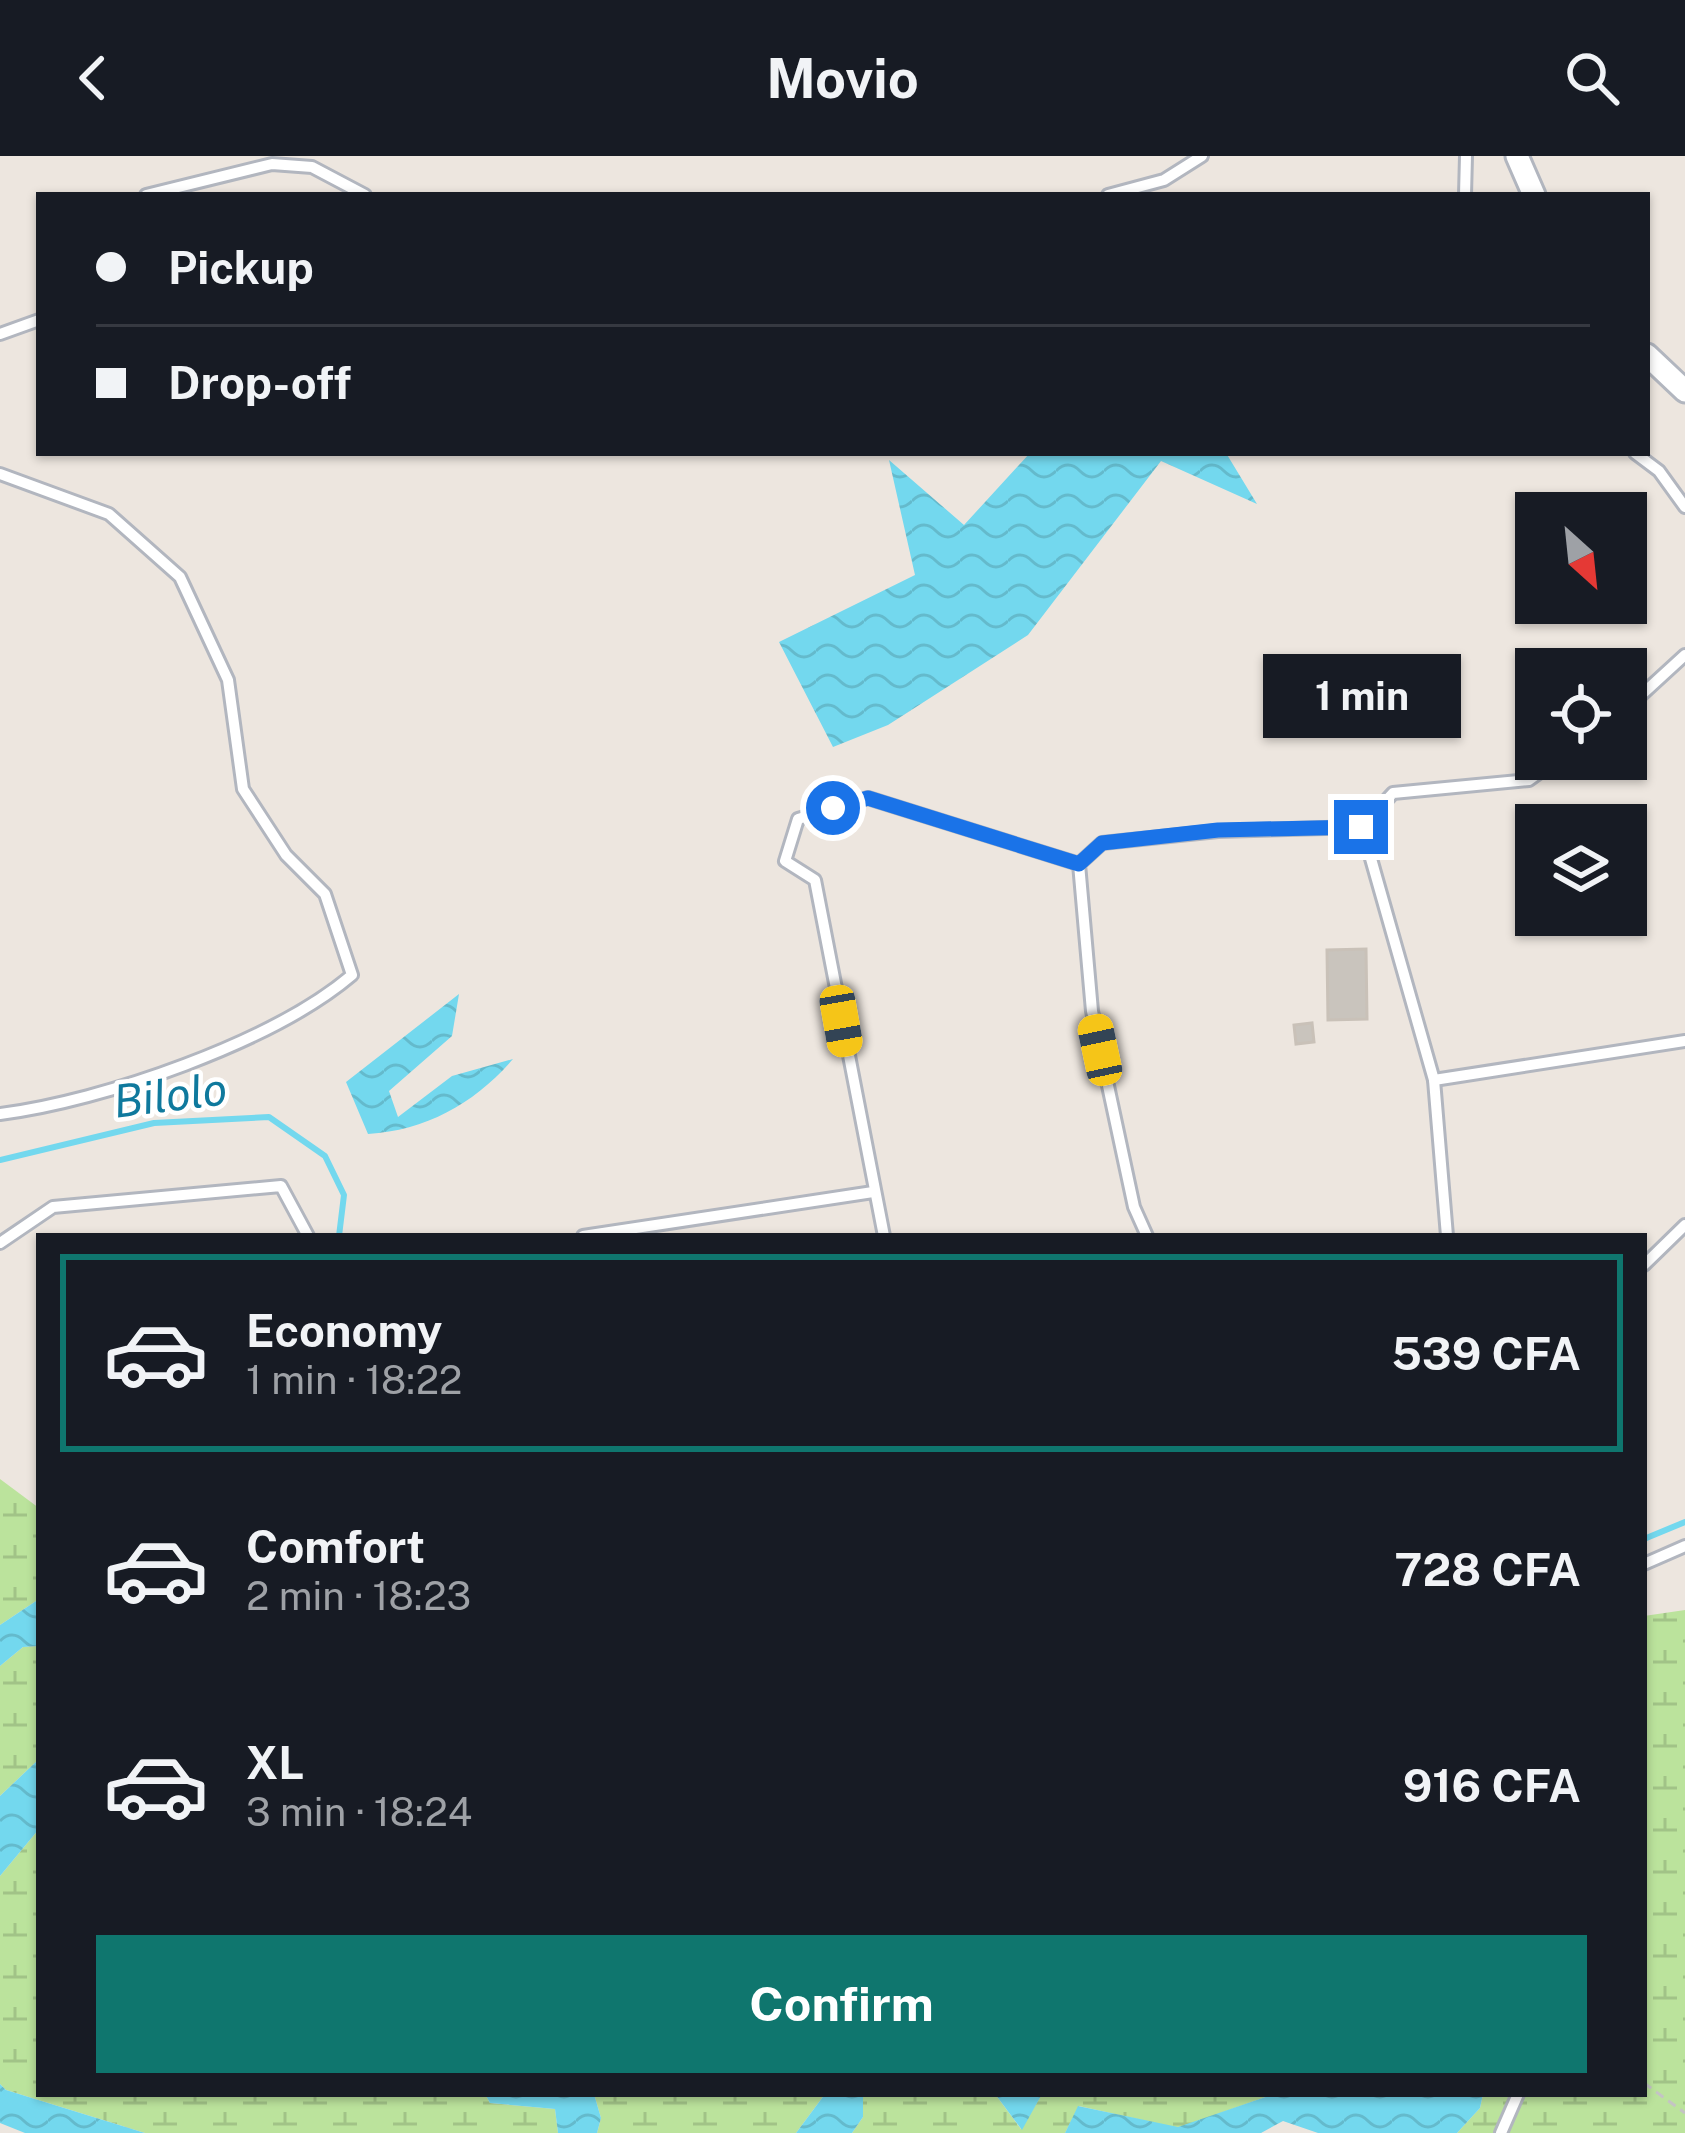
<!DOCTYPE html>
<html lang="en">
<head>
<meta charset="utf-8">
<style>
	body { margin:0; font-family:"Public Sans",sans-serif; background:#20242c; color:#f1f3f6; height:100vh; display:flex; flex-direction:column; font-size:45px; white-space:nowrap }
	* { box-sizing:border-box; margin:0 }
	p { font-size:39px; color:#9ea1a6 }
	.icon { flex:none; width:66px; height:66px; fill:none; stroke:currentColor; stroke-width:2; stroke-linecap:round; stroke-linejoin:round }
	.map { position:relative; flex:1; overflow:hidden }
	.panel { position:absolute; left:36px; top:1077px; width:1611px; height:864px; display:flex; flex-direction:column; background:#171b24; border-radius:0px; box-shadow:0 3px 9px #0004 }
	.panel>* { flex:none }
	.top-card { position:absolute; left:36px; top:36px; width:1614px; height:264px; border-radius:0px; box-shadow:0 3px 9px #0004; display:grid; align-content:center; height:264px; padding:0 60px; background:#171b24 }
	.needle { width:78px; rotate:153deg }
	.buttons { position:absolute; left:1515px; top:336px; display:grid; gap:24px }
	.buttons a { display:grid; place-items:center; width:132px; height:132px; border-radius:0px; background:#171b24; box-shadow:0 3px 9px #0004; font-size:60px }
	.end { position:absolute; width:54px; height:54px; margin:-27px; border:15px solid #1a73e8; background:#fff; box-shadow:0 0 0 6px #fff }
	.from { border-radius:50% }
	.bubble { position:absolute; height:84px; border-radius:0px; background:#171b24; box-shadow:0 3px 9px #0004; font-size:39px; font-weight:700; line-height:84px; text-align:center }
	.car { position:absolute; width:36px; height:72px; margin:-36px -18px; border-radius:15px; box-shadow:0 0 9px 3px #0007; background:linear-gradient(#f5c518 24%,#345 0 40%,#f5c518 0 76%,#345 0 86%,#f5c518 0) }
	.top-card b { display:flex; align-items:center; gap:42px; height:114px; font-size:45px }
	.top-card b+b { border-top:3px solid #363941 }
	.top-card i { width:30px; height:30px; background:#f1f3f6 }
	ul { padding:21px 0 0; list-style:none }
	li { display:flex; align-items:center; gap:36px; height:198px; margin:0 24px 18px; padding:0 36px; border:6px solid transparent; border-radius:0px }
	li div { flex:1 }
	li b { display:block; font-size:45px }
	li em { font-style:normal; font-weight:700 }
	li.selected { border-color:#0f766e }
	li>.icon { width:108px; height:108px; stroke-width:1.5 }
	.primary-button { display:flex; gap:24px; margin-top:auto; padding:24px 60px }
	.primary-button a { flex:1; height:138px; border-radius:0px; background:#0f766e; color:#fff; font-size:48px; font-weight:700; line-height:138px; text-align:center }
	header { display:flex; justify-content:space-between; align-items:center; height:156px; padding:0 60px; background:#171b24; font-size:54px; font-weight:700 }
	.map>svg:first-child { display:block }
</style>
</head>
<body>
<header><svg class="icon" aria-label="back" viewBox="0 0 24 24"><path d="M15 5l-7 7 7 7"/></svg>Movio<svg class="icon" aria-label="search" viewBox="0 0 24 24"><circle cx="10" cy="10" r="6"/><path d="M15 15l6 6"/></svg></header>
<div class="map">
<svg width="1685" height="1977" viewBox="0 0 1685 1977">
	<defs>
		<pattern id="wetland-marsh" width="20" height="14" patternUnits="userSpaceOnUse" patternTransform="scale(3)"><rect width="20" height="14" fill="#bbe39c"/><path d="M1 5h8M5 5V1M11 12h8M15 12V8" fill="none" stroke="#a1c387"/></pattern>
		<pattern id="water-waves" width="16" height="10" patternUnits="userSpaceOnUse" patternTransform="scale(3)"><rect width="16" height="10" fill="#73d8ee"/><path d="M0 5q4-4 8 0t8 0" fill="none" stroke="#64bacc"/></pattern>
	</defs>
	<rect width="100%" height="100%" fill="#ede6df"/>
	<g fill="url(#wetland-marsh)">
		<polygon points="0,1323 39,1352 39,1443 0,1469"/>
		<polygon points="1685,1454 1685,1977 1457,1977 1480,1952 1483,1938 1644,1938 1644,1460"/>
		<polygon points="39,1490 39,1603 0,1640 0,1510 23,1491"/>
		<polygon points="39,1673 39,1938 485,1938 490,1947 555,1953 558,1977 145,1977 6,1934 0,1928 0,1720"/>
		<polygon points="594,1938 825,1938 796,1977 597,1977 601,1962"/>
		<polygon points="863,1938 995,1938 1021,1973 1042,1938 1274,1938 1178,1972 1079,1950 1065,1977 852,1977 863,1961"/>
	</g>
	<g fill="url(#water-waves)">
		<polygon points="1030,297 1226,297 1257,348 1161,305 1028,479 888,569 833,591 779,486 915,419 889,304 964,369"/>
		<path d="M459,838L452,880L389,935L398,961L452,920L513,903C475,947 427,974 368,978L346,926Z"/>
		<polygon points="39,1443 39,1490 23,1491 0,1510 0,1469"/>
		<polygon points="39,1603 39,1673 0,1720 0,1640"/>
		<polygon points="0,1928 6,1934 145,1977 25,1977 0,1967"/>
		<polygon points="485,1938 594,1938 601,1962 597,1977 558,1977 555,1953 490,1947"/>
		<polygon points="825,1938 863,1938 863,1961 852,1977 796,1977"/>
		<polygon points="995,1938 1042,1938 1022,1974"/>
		<polygon points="1274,1938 1483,1938 1480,1952 1457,1977 1318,1977 1283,1965 1261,1977 1065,1977 1078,1950 1178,1971"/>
	</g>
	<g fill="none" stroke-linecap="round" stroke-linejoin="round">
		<g stroke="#73d8ee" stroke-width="6">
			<polyline points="0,1004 154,967 269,961 325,1000 344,1039 339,1080"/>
			<polyline points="1644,1383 1685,1366"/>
		</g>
	</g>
	<g fill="#c9c4bd" stroke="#c9c1b8" stroke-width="3">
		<polygon points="1366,793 1367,863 1328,864 1327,794"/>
		<polygon points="1312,867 1314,886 1296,888 1294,869"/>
	</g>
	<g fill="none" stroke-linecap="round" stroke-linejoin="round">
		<g stroke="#b2b6bf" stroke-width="16">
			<g id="service">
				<polyline points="146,39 272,8 312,11 365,39"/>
				<polyline points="1108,39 1164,24 1202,0"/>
				<polyline points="1465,39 1466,0"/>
				<polyline points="0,178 39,164"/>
				<polyline points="1635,297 1659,315 1685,351"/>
				<path d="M0,318L109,358L180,421L228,524L243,633L286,699L325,738L352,819C273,886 103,945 0,958"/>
				<polyline points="1626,553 1685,499"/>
				<polyline points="1434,924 1685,885"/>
				<polyline points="583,1080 873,1036"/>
				<polyline points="884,1080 815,724 785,705 798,663 868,642 1079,708"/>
				<polyline points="1147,1080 1134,1051 1092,855 1079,708 1102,687 1218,675 1362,671"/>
				<polyline points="1447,1080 1434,924 1362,671 1393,637 1529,624 1558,603"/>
				<polyline points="0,1087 53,1051 281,1030 308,1080"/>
				<polyline points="1644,1109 1685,1069"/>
				<polyline points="1644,1408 1685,1390"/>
				<polyline points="1501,1977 1518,1938"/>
			</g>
		</g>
		<g stroke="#b2b6bf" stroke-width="27">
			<g id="minor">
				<polyline points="1517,0 1534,39"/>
				<polyline points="1647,199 1685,235"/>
			</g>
		</g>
		<polyline stroke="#c4c4c4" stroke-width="3" stroke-dasharray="9 6" stroke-linecap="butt" points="1644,1927 1685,1957"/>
		<use href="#service" stroke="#fff" stroke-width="10"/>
		<use href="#minor" stroke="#fff" stroke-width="21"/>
	</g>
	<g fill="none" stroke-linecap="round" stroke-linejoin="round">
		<polyline stroke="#1a73e8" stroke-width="15" points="833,652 868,642 1079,708 1102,687 1218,674 1361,671"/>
	</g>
	<g text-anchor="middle" stroke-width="9" stroke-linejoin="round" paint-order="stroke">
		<g font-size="45" font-style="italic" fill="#0f799d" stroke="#fff">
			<text transform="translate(170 939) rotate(-7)" y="16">Bilolo</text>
		</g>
	</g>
</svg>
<div class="buttons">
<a><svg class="needle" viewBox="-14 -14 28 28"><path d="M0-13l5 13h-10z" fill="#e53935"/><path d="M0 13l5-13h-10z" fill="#9ea1a6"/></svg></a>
<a><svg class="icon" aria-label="locate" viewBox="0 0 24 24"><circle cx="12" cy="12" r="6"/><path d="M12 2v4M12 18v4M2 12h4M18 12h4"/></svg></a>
<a><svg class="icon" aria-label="layers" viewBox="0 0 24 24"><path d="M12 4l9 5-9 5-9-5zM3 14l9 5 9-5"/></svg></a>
</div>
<i class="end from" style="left:833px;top:652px"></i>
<i class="end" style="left:1361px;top:671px"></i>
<div class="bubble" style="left:1263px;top:498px;width:198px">1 min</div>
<i class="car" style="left:841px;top:865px;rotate:170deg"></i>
<i class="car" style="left:1100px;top:894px;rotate:348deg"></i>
<div class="top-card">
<b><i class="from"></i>Pickup</b>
<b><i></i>Drop-off</b>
</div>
<section class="panel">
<ul>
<li class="selected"><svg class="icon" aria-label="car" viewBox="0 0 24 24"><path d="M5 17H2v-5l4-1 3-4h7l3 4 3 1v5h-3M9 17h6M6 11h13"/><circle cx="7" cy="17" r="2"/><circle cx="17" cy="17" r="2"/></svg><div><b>Economy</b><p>1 min · 18:22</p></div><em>539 CFA</em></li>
<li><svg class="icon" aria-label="car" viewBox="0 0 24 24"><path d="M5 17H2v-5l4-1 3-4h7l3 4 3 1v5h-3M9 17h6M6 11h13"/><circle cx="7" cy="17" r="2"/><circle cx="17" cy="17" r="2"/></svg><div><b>Comfort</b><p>2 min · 18:23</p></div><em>728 CFA</em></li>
<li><svg class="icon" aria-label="car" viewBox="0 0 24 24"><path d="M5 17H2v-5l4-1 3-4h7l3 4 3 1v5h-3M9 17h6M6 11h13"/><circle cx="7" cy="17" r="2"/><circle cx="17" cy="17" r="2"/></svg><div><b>XL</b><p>3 min · 18:24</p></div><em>916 CFA</em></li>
</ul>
<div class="primary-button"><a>Confirm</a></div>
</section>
</div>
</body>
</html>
